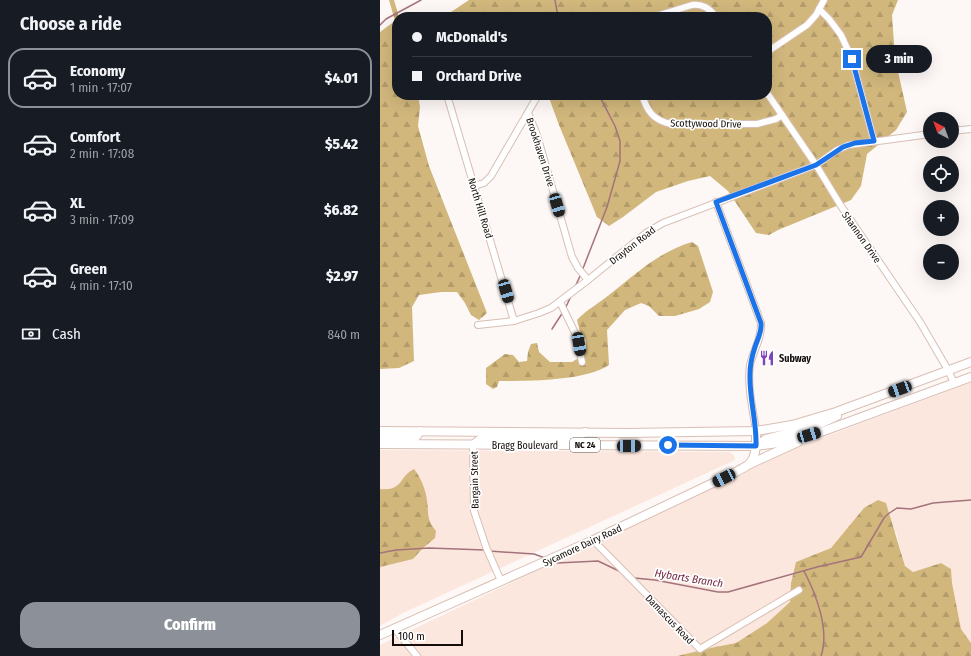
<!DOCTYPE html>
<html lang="en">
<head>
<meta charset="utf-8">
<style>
	body { margin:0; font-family:"Fira Sans Condensed",sans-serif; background:#242831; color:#f1f3f6; height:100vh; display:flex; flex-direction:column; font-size:15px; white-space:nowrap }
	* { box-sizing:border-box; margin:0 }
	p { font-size:13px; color:#9ea1a6 }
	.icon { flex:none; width:22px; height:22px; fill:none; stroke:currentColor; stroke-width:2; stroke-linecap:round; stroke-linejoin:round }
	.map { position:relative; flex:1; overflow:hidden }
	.sheet { display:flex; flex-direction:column; background:#171b24; width:380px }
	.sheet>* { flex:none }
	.hud { position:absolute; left:12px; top:12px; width:380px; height:88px; border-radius:16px; box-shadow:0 4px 16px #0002; display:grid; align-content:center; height:88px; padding:0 20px; background:#171b24 }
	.needle { width:26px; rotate:319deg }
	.controls { position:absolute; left:543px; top:112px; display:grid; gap:8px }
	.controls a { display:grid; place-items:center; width:36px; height:36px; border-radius:50%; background:#171b24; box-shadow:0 4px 16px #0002; font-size:20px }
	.scale { position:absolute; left:12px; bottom:10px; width:71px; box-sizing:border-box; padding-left:4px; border:2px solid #150d09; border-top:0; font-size:11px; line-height:14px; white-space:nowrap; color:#150d09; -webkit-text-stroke:3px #fff; paint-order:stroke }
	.end { position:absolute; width:18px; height:18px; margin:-9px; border:5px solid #1a73e8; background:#fff; box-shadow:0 0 0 2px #fff }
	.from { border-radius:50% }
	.bubble { position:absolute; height:28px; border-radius:14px; background:#171b24; box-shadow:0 4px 16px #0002; font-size:13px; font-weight:800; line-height:28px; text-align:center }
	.car { position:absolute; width:12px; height:24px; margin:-12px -6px; border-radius:5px; box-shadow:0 0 3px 1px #0007; background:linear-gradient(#222 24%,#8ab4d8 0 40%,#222 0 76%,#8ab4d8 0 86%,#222 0) }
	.hud b { display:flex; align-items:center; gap:14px; height:38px; font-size:15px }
	.hud b+b { border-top:1px solid #363941 }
	.hud i { width:10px; height:10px; background:#f1f3f6 }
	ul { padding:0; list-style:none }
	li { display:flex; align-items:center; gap:12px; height:60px; margin:0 8px 6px; padding:0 12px; border:2px solid transparent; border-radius:16px }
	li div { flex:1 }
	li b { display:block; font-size:15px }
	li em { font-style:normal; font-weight:800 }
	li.current { border-color:#8c9099 }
	li>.icon { width:36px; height:36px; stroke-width:1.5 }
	h2 { padding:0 20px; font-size:18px; line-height:48px }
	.pay { display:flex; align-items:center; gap:10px; height:44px; padding:0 20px; font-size:15px }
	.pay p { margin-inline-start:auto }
	.primary-button { display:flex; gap:8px; margin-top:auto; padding:8px 20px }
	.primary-button a { flex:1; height:46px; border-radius:16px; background:#8c9099; color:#fff; font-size:16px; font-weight:800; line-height:46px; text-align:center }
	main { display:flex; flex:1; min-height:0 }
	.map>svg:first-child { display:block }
</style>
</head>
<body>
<main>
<section class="sheet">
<h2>Choose a ride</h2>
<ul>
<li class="current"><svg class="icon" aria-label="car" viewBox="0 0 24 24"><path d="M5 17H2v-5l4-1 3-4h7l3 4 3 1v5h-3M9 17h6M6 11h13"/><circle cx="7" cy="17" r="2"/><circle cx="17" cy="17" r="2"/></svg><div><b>Economy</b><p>1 min · 17:07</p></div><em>$4.01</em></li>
<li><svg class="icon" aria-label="car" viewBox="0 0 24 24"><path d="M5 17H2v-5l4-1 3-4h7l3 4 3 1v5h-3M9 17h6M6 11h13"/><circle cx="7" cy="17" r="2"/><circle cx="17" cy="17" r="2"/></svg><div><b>Comfort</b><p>2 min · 17:08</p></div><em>$5.42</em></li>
<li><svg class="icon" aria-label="car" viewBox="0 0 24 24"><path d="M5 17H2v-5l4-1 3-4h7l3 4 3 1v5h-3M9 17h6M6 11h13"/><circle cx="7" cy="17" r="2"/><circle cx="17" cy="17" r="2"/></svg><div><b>XL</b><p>3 min · 17:09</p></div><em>$6.82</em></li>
<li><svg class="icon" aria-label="car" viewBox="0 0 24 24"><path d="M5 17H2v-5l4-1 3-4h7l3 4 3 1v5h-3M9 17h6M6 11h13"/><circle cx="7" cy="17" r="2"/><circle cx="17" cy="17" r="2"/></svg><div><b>Green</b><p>4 min · 17:10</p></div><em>$2.97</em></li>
</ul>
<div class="pay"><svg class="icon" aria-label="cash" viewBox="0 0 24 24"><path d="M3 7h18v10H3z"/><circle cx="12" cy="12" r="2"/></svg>Cash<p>840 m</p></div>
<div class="primary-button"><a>Confirm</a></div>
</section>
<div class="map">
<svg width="591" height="656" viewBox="0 0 591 656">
	<defs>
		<pattern id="forest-firs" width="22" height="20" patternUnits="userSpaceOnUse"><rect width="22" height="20" fill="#d1b77c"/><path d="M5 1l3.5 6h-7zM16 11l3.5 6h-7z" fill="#b39c6a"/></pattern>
	</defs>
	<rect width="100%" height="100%" fill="#fdf7f5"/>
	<g fill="#fce7de">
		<polygon points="591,382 591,643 581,629 572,583 571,569 561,563 533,572 525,566 516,532 467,530 451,548 416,562 411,583 410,602 387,623 356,643 335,647 297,656 0,656 0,645 415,448"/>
		<polygon points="0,450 350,452 354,456 355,460 23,613 0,626"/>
	</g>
	<g fill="url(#forest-firs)">
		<polygon points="9,0 14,0 19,17 17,17 17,95 38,95 40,107 38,126 49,166 107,313 99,320 91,315 85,303 77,292 61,292 39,295 32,307 34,361 19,368 0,369 0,32 15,21"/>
		<polygon points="89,0 518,0 512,15 515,58 527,112 516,130 487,154 481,186 471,200 398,230 389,235 376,233 348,191 330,176 308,181 276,192 243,217 229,226 217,217 179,125 168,95 387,95 387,17 52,17 68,14"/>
		<path d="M312,242L318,246L333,292L330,302L319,309L295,316H279L269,306L261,303L245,310L227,330L229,365C206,381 148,381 119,381L117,387L113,389L106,384V368L125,354L133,355L139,362L147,361L148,352L151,344L157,343L159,352L170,362H192L206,353V340L200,332L197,320C206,310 218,304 229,295C256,274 278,252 312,242Z"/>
		<path d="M34,469C41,478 46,490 47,501C49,514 46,519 56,531L55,538L42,549L33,559L0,567V489C24,491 18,477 34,469Z"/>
		<polygon points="498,500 506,503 525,566 533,572 561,563 571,569 572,583 581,629 591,643 591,656 297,656 335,647 356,643 387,623 410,602 411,583 416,562 451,548 484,508"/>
	</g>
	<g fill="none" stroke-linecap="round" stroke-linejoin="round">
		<g stroke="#a4737c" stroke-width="1.5">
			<polyline points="175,0 178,17"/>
			<polyline points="0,25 6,19 41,0"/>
			<polyline points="202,271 227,207 240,161 240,141 235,126 219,95"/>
			<polyline points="195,287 201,274"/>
			<polyline points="185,309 191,296"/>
			<polyline points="172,329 183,312"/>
			<polyline points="109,551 154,554 165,558"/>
			<polyline points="0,553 16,550 49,548 105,550"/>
			<polyline points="174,561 177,563 218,561 239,571"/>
			<path d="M424,571C436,594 450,630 441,656"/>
			<polyline points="254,578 275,580 338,592 348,592 437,567 481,557 504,518 508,514 517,508 531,509 553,503 591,500"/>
		</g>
		<g stroke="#d9bfb4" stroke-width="8">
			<g id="minor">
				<polyline points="439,9 449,19 461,35 472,59 494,141"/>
				<path d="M273,17L312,5C323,4 329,8 336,17"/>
				<polyline points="387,52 427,25 436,15 444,0"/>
				<polyline points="387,93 436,165 461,206 540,322 568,370 574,383"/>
				<polyline points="67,95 134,321"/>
				<path d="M262,95C267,111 273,120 291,124H377L396,119L402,115"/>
				<polyline points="148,113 157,135 192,257 198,268 208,280"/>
				<polyline points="572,131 591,129"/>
				<polyline points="94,186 104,183 111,176 158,95"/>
				<path d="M336,202L381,323C382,338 373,351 370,365C367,387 373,409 376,431"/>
				<polyline points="180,302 196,335 202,362"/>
				<polyline points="98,325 134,321 159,313 171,308 208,280 266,233 283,223 436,165 457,150 469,145 550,134"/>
				<polyline points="93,445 94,511 106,547 121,581"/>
				<polyline points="213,540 320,649 419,590"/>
				<polyline points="14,628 37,656"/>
			</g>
		</g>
		<g stroke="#d9bfb4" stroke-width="10">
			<g id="major">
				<polyline points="0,431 248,433 376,431 412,425 456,412 591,362"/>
				<polyline points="0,438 36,437 40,431"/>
				<polyline points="0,444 376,446 398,443 441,432 591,377"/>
				<polyline points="93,445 102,438 196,438 205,432"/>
				<polyline points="377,445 386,439 430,428 457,416"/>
				<polyline points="370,464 418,442"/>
				<path d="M0,635L211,541L356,472C360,469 367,467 370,463C377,455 376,441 376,431"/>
			</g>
		</g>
		<use href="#minor" stroke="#fff" stroke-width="6"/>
		<use href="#major" stroke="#fff" stroke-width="8"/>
	</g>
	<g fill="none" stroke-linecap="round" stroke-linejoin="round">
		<path stroke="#1a73e8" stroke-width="5" d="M288,445L376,446C377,422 369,398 370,374C370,365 372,356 375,347C378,338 382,332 381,323L336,202L436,165L463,147L475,143L494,141L472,59"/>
	</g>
	<defs>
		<g id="restaurant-bare" transform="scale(1.2)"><path d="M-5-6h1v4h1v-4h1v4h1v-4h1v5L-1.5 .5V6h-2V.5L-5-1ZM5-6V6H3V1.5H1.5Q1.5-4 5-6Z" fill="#7d44ba" stroke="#fff" stroke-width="2.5" paint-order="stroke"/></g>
	</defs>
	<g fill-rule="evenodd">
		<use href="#restaurant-bare" x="387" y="358"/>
	</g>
	<g text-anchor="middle" stroke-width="3.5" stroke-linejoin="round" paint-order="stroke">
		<rect fill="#fff" stroke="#5b5653" stroke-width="1" x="190" y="438" width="30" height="14" rx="3"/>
		<g font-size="9" font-weight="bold" fill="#150d09">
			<text x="205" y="448">NC 24</text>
		</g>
		<g font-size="10" fill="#150d09" stroke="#fff">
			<text transform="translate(326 123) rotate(1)" y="4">Scottywood Drive</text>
			<text transform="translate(161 152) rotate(72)" y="4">Brookhaven Drive</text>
			<text transform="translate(101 208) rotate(73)" y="4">North Hill Road</text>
			<text transform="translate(482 237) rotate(55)" y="4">Shannon Drive</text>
			<text transform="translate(252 245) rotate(-38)" y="4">Drayton Road</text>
			<text x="145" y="449">Bragg Boulevard</text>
			<text transform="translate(94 480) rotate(-91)" y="4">Bargain Street</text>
			<text transform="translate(202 545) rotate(-25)" y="4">Sycamore Dairy Road</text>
			<text transform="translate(290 619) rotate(46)" y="4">Damascus Road</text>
		</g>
		<g font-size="10" font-weight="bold" fill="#150d09" stroke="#fff" text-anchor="start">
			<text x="399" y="362">Subway</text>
		</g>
		<g font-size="11" font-style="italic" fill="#73253e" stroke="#fff">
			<text transform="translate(309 578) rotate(9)" y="4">Hybarts Branch</text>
		</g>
	</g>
</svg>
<div class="controls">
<a><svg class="needle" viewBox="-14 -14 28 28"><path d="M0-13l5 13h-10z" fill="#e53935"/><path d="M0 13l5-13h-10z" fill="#9ea1a6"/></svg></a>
<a><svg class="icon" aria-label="locate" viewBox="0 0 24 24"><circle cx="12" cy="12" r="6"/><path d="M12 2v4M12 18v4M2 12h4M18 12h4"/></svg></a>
<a>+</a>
<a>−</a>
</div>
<div class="scale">100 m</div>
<i class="end from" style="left:288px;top:445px"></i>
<i class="end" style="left:472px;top:59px"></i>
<div class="bubble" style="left:486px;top:45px;width:66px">3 min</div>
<i class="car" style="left:177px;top:205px;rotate:164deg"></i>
<i class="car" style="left:126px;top:291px;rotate:164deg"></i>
<i class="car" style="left:199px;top:344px;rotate:170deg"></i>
<i class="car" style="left:520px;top:389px;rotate:250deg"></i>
<i class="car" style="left:429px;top:435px;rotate:74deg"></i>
<i class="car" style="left:249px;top:446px;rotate:89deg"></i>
<i class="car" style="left:344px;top:478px;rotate:244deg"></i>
<div class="hud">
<b><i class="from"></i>McDonald's</b>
<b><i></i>Orchard Drive</b>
</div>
</div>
</main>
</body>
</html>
